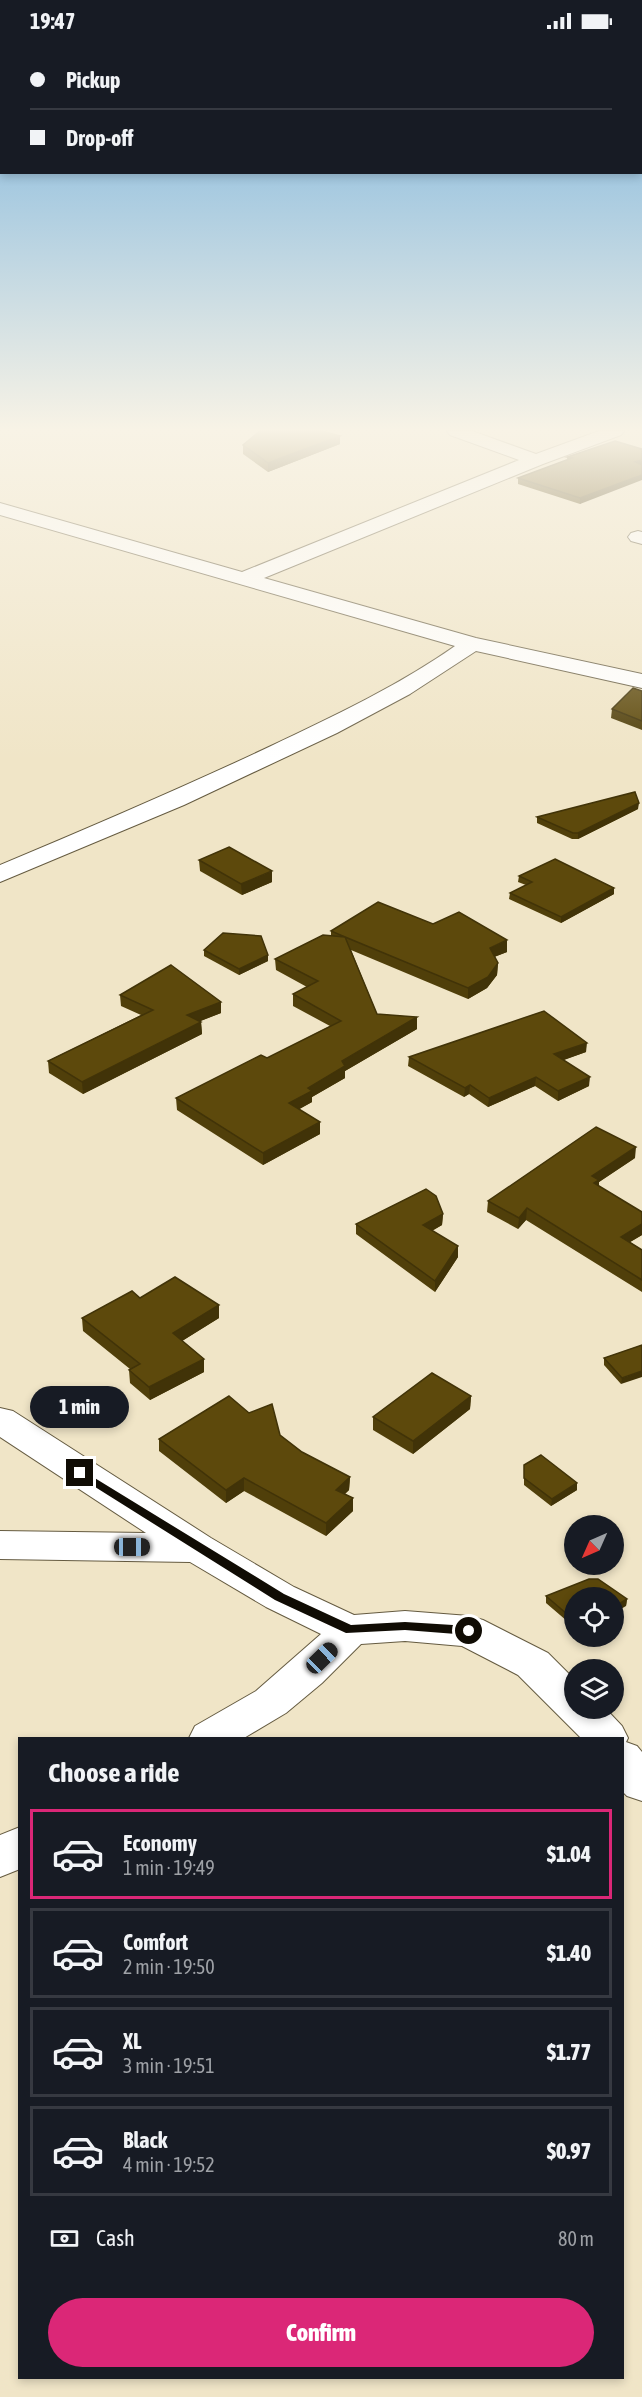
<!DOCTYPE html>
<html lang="en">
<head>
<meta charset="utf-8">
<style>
	body { margin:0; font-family:"Asap Condensed",sans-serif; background:#20242c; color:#f1f3f6; height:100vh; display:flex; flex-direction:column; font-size:22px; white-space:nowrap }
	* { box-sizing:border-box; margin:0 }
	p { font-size:20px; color:#9ea1a6 }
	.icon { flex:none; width:33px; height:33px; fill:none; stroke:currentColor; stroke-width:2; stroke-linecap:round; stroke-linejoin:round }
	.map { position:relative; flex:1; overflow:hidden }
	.side { position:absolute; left:18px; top:1695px; width:606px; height:642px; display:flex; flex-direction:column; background:#171b24; border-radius:0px; box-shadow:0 3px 9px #0003 }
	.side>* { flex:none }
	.banner { position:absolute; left:0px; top:0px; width:642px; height:132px; box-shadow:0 3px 9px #0003; display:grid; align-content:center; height:132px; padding:0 30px; background:#171b24 }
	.needle { width:39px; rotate:225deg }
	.controls { position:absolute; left:564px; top:1473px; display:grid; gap:12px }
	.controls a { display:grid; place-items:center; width:60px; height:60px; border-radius:50%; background:#171b24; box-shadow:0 3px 9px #0003; font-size:30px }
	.end { position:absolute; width:27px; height:27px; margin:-14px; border:8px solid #100c04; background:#fff; box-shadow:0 0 0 3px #fff }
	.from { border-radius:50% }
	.bubble { position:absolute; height:42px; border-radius:21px; background:#171b24; box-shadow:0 3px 9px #0003; font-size:20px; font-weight:800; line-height:42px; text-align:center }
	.car { position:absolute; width:18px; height:36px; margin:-18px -9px; border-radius:8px; box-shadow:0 0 4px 2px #0007; background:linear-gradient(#222 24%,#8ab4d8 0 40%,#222 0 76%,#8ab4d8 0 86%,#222 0) }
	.banner b { display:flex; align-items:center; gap:21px; height:57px; font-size:22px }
	.banner b+b { border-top:2px solid #363941 }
	.banner i { width:15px; height:15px; background:#f1f3f6 }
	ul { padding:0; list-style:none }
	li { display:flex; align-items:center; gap:18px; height:90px; margin:0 12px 9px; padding:0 18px; border:3px solid #363941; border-radius:0px }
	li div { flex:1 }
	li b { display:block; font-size:22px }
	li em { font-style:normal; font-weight:800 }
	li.selected { border-color:#db2777 }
	li>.icon { width:54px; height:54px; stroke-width:1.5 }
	h2 { padding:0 30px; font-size:27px; line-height:72px }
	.pay { display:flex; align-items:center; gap:15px; height:66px; padding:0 30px; font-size:22px }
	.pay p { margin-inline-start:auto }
	.button { display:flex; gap:12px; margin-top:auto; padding:12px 30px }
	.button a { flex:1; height:69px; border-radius:36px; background:#db2777; color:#fff; font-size:24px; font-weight:800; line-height:69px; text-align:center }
	.status { display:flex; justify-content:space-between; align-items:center; height:42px; padding:0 30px; background:#171b24; direction:ltr }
	.status svg { height:16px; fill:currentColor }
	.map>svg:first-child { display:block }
</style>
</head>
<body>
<div class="status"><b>19:47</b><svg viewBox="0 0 49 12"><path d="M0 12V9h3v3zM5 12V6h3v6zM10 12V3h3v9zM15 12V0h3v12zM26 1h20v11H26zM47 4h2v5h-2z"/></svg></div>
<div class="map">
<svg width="642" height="2355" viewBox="0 0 642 2355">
	<rect width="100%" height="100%" fill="#f0e5c7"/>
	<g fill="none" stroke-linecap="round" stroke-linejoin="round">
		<g stroke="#655b41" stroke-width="2">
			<g id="minor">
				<path d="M447,389H472L536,412L599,389H624L621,393L543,422L264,536L476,596L642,632V646L476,609L410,652L337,691L184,763L0,840V823C91,785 182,746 271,704C334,674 398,644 455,604L0,473V461L242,530L519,418L450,393Z"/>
				<polygon points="638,489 642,490 642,502 631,499 628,495 631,491"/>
				<polygon points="0,1366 13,1369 211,1496 294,1545 354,1573 405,1569 469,1574 483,1578 548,1611 574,1637 574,1666 605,1666 622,1684 628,1696 626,1700 637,1704 642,1710 642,1759 627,1754 622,1749 622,1696 581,1696 518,1633 462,1604 405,1599 361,1602 322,1641 286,1671 244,1696 189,1696 195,1684 256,1649 321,1592 266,1565 190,1520 0,1517 0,1489 146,1491 0,1395"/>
				<polygon points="20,1785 20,1827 0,1835 0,1793"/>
			</g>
		</g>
		<use href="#minor" fill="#fff" fill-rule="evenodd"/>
	</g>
	<g fill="#503f0a">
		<polygon points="340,394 340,402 268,430 243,412 243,403"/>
		<polygon points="642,407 580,462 518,442 518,436 567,418 567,415"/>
		<polygon points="642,649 642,688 611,676 612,667"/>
		<polygon points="638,767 578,797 572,797 537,781 537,775"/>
		<polygon points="199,818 272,840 242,853 200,829"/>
		<polygon points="519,834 614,846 614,852 561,881 509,857 510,851 526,843 518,840"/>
		<polygon points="433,882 507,910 494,915 498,921 497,933 487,946 468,957 351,908 377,972 417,987 345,1029 345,1036 312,1055 312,1060 299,1067 320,1092 263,1123 177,1068 176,1056 267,1016 330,984 293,964 293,952 307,945 276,928 275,917 331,893 331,889"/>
		<polygon points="204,908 268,919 239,933 204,914"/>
		<polygon points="120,953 221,960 221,971 200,979 201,980 202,992 83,1052 49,1031 48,1019 141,973 121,964"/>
		<polygon points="586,1010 563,1018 589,1044 558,1059 535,1044 488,1065 469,1052 464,1055 408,1024 409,1015"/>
		<polygon points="635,1116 599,1140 599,1144 642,1170 642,1193 630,1200 642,1208 642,1250 526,1178 518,1187 487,1170 488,1159"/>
		<polygon points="443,1172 442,1183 432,1189 458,1204 458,1215 435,1250 356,1192 356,1182"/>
		<polygon points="140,1256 219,1263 219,1276 182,1299 204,1330 150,1358 130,1341 129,1328 130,1327 83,1289 82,1276"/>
		<polygon points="642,1303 621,1342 604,1323 604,1316"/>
		<polygon points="471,1354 470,1367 413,1412 373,1388 373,1375"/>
		<polygon points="249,1371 302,1410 350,1435 349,1448 345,1452 353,1456 353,1469 326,1494 244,1449 226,1461 159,1409 159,1397"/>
		<polygon points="524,1423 577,1448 551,1464 524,1443"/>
		<polygon points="546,1554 627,1557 626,1564 574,1556 574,1585 546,1561"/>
	</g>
	<g fill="#413308">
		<polygon points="340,394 340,402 268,430 268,421"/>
		<polygon points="642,418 642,423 635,420"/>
		<polygon points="642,433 642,438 580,462 580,456"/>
		<polygon points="639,761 638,767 578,797 578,791"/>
		<polygon points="272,829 272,840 242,853 241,842"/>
		<polygon points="614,846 614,852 561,881 561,875"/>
		<polygon points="507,898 507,910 489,917 490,906"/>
		<polygon points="268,913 268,919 239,933 239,927"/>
		<polygon points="498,921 497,933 487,946 468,957 468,946"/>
		<polygon points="221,960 221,971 188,984 187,973"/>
		<polygon points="417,975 417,987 345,1029 345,1036 312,1055 312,1060 289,1073 289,1061 342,1019"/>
		<polygon points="201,980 202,992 83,1052 82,1040"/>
		<polygon points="587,1001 586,1010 553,1022 554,1012"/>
		<polygon points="536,1035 535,1044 488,1065 489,1056"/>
		<polygon points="590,1035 589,1044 558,1059 558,1049"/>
		<polygon points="470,1043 469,1052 464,1055 465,1046"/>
		<polygon points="320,1080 320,1092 263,1123 263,1111"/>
		<polygon points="636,1105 635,1116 599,1140 598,1149 593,1153 592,1134"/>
		<polygon points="527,1166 526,1178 518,1187 519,1176"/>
		<polygon points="443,1172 442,1183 422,1194 423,1183"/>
		<polygon points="642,1182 642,1193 620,1206 621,1195"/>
		<polygon points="458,1204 458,1215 435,1250 435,1239"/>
		<polygon points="219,1263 219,1276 174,1304 173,1291"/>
		<polygon points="204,1317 204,1330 150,1358 149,1345"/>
		<polygon points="642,1329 642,1335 621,1342 622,1336"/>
		<polygon points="471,1354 470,1367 413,1412 413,1399"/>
		<polygon points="350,1435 349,1448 336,1460 336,1448"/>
		<polygon points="244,1436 244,1449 226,1461 226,1448"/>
		<polygon points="577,1441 577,1448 551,1464 552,1457"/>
		<polygon points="353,1456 353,1469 326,1494 326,1481"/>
		<polygon points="627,1557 626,1564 614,1571 614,1565"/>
	</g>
	<g fill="#5d490c" stroke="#413308" stroke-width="1.5">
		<polygon points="260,389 321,389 340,394 268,421 243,403"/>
		<polygon points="615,399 642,407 642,418 635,420 642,423 642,433 580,456 518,436 572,416 567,415"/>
		<polygon points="633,646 642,649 642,679 612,667"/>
		<polygon points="635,750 639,761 578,791 573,791 537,775"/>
		<polygon points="229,805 272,829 241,842 199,818"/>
		<polygon points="555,817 614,846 561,875 510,851 532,840 519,834"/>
		<polygon points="378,860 433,882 459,870 507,898 490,906 498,921 488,935 468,946 345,895 377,972 417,975 342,1019 345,1024 308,1046 312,1049 289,1061 320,1080 263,1111 176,1056 261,1013 267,1016 341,979 293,952 318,939 275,917 323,893 345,895 331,889"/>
		<polygon points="223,891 261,894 268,913 239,927 204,908"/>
		<polygon points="171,923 221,960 187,973 201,980 82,1040 48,1019 153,968 120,953"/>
		<polygon points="544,969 587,1001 554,1012 590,1035 558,1049 536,1035 489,1056 470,1043 465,1046 409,1015"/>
		<polygon points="596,1085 636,1105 592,1134 599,1138 594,1141 642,1170 642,1182 621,1195 642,1208 642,1238 527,1166 519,1176 488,1159"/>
		<polygon points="426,1147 436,1154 443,1172 423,1183 458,1204 435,1239 356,1182"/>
		<polygon points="175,1235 219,1263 173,1291 204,1317 149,1345 129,1328 140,1322 82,1276 132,1249 140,1256"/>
		<polygon points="642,1303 642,1329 622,1336 604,1316"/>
		<polygon points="432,1331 471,1354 413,1399 373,1375"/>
		<polygon points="229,1354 249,1371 272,1362 280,1393 302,1410 350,1435 336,1448 353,1456 326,1481 244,1436 226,1448 159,1397"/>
		<polygon points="541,1413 577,1441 552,1457 524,1436 524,1423"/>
		<polygon points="589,1537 598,1537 627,1557 614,1565 614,1556 574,1556 574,1578 546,1554"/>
	</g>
	<linearGradient id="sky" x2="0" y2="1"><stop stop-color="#77b2dd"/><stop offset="0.54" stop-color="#f8f3e6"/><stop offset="1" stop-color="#f8f3e6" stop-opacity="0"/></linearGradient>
	<rect width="642" height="718" fill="url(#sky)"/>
	<polygon fill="#100c04" points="80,1427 284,1552 351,1583 405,1580 469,1584 475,1589 469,1593 405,1588 346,1591 275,1558 76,1433 75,1431"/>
</svg>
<div class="controls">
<a><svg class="needle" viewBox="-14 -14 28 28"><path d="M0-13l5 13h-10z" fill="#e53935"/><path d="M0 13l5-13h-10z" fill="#9ea1a6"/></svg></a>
<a><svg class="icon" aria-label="locate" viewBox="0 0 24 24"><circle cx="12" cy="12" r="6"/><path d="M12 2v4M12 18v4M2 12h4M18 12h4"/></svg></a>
<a><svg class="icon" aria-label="layers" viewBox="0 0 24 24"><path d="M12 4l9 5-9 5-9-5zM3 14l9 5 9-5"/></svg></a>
</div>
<i class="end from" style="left:469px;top:1589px"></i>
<i class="end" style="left:80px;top:1431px"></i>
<div class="bubble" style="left:30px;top:1344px;width:99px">1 min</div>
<i class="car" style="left:132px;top:1505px;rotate:90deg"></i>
<i class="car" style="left:322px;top:1616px;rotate:46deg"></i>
<div class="banner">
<b><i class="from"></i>Pickup</b>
<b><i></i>Drop-off</b>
</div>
<section class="side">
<h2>Choose a ride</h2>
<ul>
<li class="selected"><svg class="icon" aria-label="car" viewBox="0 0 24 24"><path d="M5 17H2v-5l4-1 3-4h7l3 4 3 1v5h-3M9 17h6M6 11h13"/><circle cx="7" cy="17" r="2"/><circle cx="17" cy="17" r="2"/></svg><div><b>Economy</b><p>1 min · 19:49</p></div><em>$1.04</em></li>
<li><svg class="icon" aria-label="car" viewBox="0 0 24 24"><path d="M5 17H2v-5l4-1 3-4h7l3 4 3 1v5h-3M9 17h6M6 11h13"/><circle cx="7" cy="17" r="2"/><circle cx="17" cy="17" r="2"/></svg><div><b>Comfort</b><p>2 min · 19:50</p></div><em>$1.40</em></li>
<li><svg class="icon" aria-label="car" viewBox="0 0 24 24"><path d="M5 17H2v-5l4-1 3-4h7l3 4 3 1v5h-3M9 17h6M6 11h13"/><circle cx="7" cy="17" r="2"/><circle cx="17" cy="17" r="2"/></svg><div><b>XL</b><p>3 min · 19:51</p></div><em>$1.77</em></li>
<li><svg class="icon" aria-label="car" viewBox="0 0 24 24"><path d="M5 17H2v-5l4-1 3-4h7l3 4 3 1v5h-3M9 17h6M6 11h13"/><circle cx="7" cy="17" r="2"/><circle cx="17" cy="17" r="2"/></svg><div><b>Black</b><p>4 min · 19:52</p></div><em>$0.97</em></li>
</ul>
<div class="pay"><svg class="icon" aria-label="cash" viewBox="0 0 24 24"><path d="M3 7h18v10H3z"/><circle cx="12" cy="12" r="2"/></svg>Cash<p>80 m</p></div>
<div class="button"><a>Confirm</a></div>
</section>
</div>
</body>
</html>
